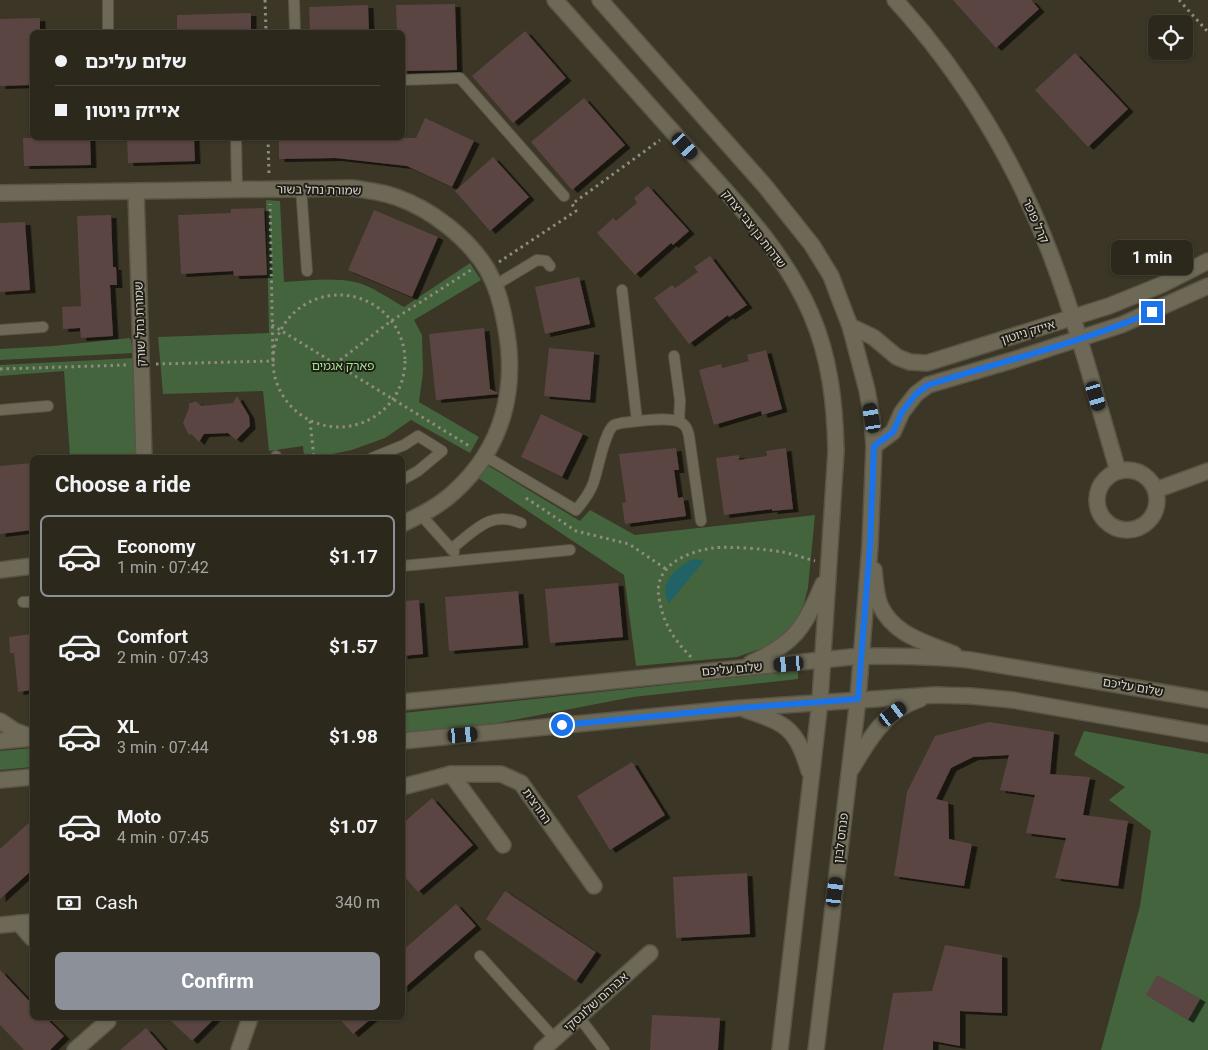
<!DOCTYPE html>
<html lang="en">
<head>
<meta charset="utf-8">
<style>
	body { margin:0; font-family:Roboto,"Noto Sans Hebrew",sans-serif; background:#383429; color:#f1f3f6; height:100vh; display:flex; flex-direction:column; font-size:19px; white-space:nowrap }
	* { box-sizing:border-box; margin:0 }
	p { font-size:16px; color:#a6a6a3 }
	.icon { flex:none; width:28px; height:28px; fill:none; stroke:currentColor; stroke-width:2; stroke-linecap:round; stroke-linejoin:round }
	.map { position:relative; flex:1; overflow:hidden }
	.panel { position:absolute; left:30px; top:455px; width:375px; height:565px; display:flex; flex-direction:column; background:#2c281c; border-radius:8px; box-shadow:0 1px 4px #0004,0 0 0 1px #48443b }
	.panel>* { flex:none }
	.guide { position:absolute; left:30px; top:30px; width:375px; height:110px; border-radius:8px; box-shadow:0 1px 4px #0004,0 0 0 1px #48443b; display:grid; align-content:center; height:110px; padding:0 25px; background:#2c281c }
	.fabs { position:absolute; left:1148px; top:15px; display:grid; gap:10px }
	.fabs a { display:grid; place-items:center; width:45px; height:45px; border-radius:8px; background:#2c281c; box-shadow:0 1px 4px #0004,0 0 0 1px #48443b; font-size:25px }
	.end { position:absolute; width:22px; height:22px; margin:-11px; border:6px solid #1a73e8; background:#fff; box-shadow:0 0 0 2px #fff }
	.from { border-radius:50% }
	.bubble { position:absolute; height:35px; border-radius:8px; background:#2c281c; box-shadow:0 1px 4px #0004,0 0 0 1px #48443b; font-size:16px; font-weight:700; line-height:35px; text-align:center }
	.car { position:absolute; width:15px; height:30px; margin:-15px -8px; border-radius:6px; box-shadow:0 0 4px 1px #0007; background:linear-gradient(#222 24%,#8ab4d8 0 40%,#222 0 76%,#8ab4d8 0 86%,#222 0) }
	.guide b { display:flex; align-items:center; gap:18px; height:48px; font-size:19px }
	.guide b+b { border-top:1px solid #48443b }
	.guide i { width:12px; height:12px; background:#f1f3f6 }
	ul { padding:0; list-style:none }
	li { display:flex; align-items:center; gap:15px; height:82px; margin:0 10px 8px; padding:0 15px; border:2px solid transparent; border-radius:8px }
	li div { flex:1 }
	li b { display:block; font-size:19px }
	li em { font-style:normal; font-weight:700 }
	li.on { border-color:#8c9099 }
	li>.icon { width:45px; height:45px; stroke-width:1.5 }
	h2 { padding:0 25px; font-size:22px; line-height:60px }
	.pay { display:flex; align-items:center; gap:12px; height:55px; padding:0 25px; font-size:19px }
	.pay p { margin-inline-start:auto }
	.cta { display:flex; gap:10px; margin-top:auto; padding:10px 25px }
	.cta a { flex:1; height:58px; border-radius:8px; background:#8c9099; color:#fff; font-size:20px; font-weight:700; line-height:58px; text-align:center }
	.map>svg:first-child { display:block }
</style>
</head>
<body>
<div class="map">
<svg width="1208" height="1050" viewBox="0 0 1208 1050">
	<defs>
		<filter id="shadow"><feDropShadow dx="5.5" dy="3" stdDeviation="0" flood-color="#0009"/></filter>
	</defs>
	<rect width="100%" height="100%" fill="#3b3625"/>
	<g fill="#43643c">
		<path d="M266,200L280,201L284,282C307,281 331,277 355,282C372,286 388,298 404,307L470,263L481,280L414,320L422,335L423,372L419,402L479,437L470,453L411,420L385,438L352,450L322,456V457H304L303,446L269,451L263,391L163,394L158,337L269,333Z"/>
		<polygon points="130,338 134,353 0,360 0,349 53,346"/>
		<polygon points="135,358 141,457 70,457 64,371 0,376 0,365"/>
		<polygon points="487,465 580,521 590,510 635,535 815,515 808,588 804,603 798,617 785,635 768,646 737,657 636,666 624,575 478,478"/>
		<polygon points="798,671 798,679 633,697 497,723 403,733 403,713"/>
		<polygon points="1084,731 1208,754 1208,1050 1101,1050 1140,906 1151,831 1109,800 1125,787 1074,755"/>
		<polygon points="32,748 32,767 0,770 0,751"/>
	</g>
	<path fill="#216266" d="M694,559L704,561L669,603C656,585 678,565 694,559Z"/>
	<g fill="#5a4543" filter="url(#shadow)">
		<polygon points="953,0 1031,0 1039,9 996,48"/>
		<polygon points="455,4 457,70 402,71 402,32 397,32 396,5"/>
		<polygon points="368,5 369,32 310,32 309,7"/>
		<polygon points="251,13 251,32 177,32 177,15"/>
		<polygon points="40,18 40,32 32,32 32,85 0,86 0,19"/>
		<polygon points="525,31 566,78 513,123 472,76"/>
		<polygon points="1075,53 1128,109 1088,147 1035,90"/>
		<polygon points="584,98 625,145 572,190 531,142"/>
		<polygon points="425,118 474,141 452,187 407,166 336,158 279,159 279,138 416,138"/>
		<polygon points="23,138 90,138 91,165 24,166"/>
		<polygon points="127,138 194,138 195,161 128,163"/>
		<polygon points="493,157 529,197 490,231 455,191"/>
		<polygon points="648,186 689,231 673,245 671,243 635,275 597,233 613,218 616,221 637,203 634,198"/>
		<polygon points="264,208 267,275 234,276 233,271 181,274 178,215 231,213 231,209"/>
		<polygon points="374,210 438,237 412,297 348,270"/>
		<polygon points="111,215 113,267 116,267 117,285 110,285 113,336 81,338 80,328 63,329 62,307 81,306 77,216"/>
		<polygon points="25,222 30,290 0,292 0,223"/>
		<polygon points="710,256 747,305 729,317 728,315 689,344 654,298 672,285 675,288 698,272 694,267"/>
		<polygon points="579,277 590,324 545,334 535,287"/>
		<polygon points="484,328 490,389 498,393 498,394 436,400 429,334"/>
		<polygon points="549,348 594,352 590,400 544,396"/>
		<polygon points="766,350 782,409 762,415 761,411 714,425 699,370 721,364 722,368 749,361 747,355"/>
		<polygon points="237,396 249,416 250,426 236,440 228,433 204,434 199,442 191,434 189,435 183,423 189,408 189,403 192,403 195,401 202,406 233,403"/>
		<polygon points="541,414 583,434 562,477 521,457"/>
		<polygon points="676,448 679,470 674,470 678,498 683,497 686,516 625,524 622,503 626,502 619,454"/>
		<polygon points="786,448 793,509 772,511 772,509 724,515 716,458 739,455 739,460 767,456 766,451"/>
		<polygon points="32,463 32,530 0,534 0,466"/>
		<polygon points="618,583 623,637 550,643 545,589"/>
		<polygon points="518,591 523,645 449,651 445,597"/>
		<polygon points="419,600 423,654 402,656 402,601"/>
		<polygon points="32,634 32,690 18,692 14,653 10,653 9,637"/>
		<polygon points="989,722 1054,732 1050,774 1090,777 1083,815 1128,821 1118,886 1055,878 1066,838 1026,833 1035,795 1000,790 1009,755 973,757 951,768 936,799 948,802 949,839 972,844 964,886 894,876 907,792 935,736"/>
		<polygon points="632,762 665,815 610,850 577,796"/>
		<polygon points="432,798 473,845 418,892 402,874 402,824"/>
		<polygon points="32,820 32,870 0,899 0,849"/>
		<polygon points="747,873 750,934 676,938 673,877"/>
		<polygon points="505,891 596,952 576,981 486,919"/>
		<polygon points="456,904 476,926 402,990 402,951"/>
		<polygon points="945,945 1002,955 1002,1013 960,1011 960,1046 933,1041 933,1050 883,1050 893,993 932,991"/>
		<polygon points="0,970 32,1004 32,1018 46,1018 64,1036 50,1050 24,1050 0,1025"/>
		<polygon points="1157,975 1200,999 1188,1020 1146,995"/>
		<polygon points="652,1015 720,1018 718,1050 650,1050"/>
		<polygon points="168,1018 215,1018 192,1041"/>
		<polygon points="339,1018 372,1018 353,1034"/>
		<polygon points="146,1028 165,1050 120,1050"/>
	</g>
	<g fill="none" stroke-linecap="round" stroke-linejoin="round">
		<g stroke="#595446" stroke-width="12">
			<g id="service">
				<polyline points="294,0 295,32"/>
				<polyline points="108,32 108,0"/>
				<polyline points="402,80 460,78 564,196"/>
				<polyline points="236,138 237,189"/>
				<polyline points="301,188 307,271"/>
				<polyline points="494,286 537,260 546,261 550,266"/>
				<polyline points="622,290 637,421"/>
				<polyline points="0,330 43,327"/>
				<polyline points="674,356 680,400 679,421"/>
				<polyline points="0,410 48,406"/>
				<polyline points="276,456 276,458"/>
				<path d="M485,456L576,510C583,502 589,494 593,484C598,471 604,432 614,425C616,424 619,424 621,423C635,422 675,414 684,425C687,427 688,432 689,436L701,521"/>
				<polyline points="372,458 404,445 418,436 442,451 418,471 402,480"/>
				<polyline points="421,515 454,552"/>
				<path d="M451,549C475,531 489,510 521,523"/>
				<polyline points="402,566 570,550"/>
				<polyline points="23,602 32,602"/>
				<polyline points="480,956 555,1039"/>
				<polyline points="579,1017 604,1050"/>
			</g>
		</g>
		<g stroke="#595446" stroke-width="18">
			<g id="minor">
				<path d="M895,0C963,74 1017,164 1052,258C1078,327 1097,400 1118,471"/>
				<polyline points="136,191 144,458"/>
				<path d="M0,193L352,188C367,190 382,192 396,197C431,209 468,238 487,269C496,285 502,305 505,323C518,387 504,447 454,492C439,506 421,515 402,524"/>
				<polyline points="850,326 873,337 897,357 910,362 927,363 1109,306 1161,285 1208,261"/>
				<polyline points="874,446 893,432 902,412 916,394 928,385 1013,360 1121,325 1208,286"/>
				<circle cx="1127" cy="500" r="30"/>
				<polyline points="1156,490 1208,471"/>
				<polyline points="0,570 32,566"/>
				<polyline points="0,721 15,731 32,737"/>
				<polyline points="451,774 503,845"/>
				<polyline points="402,787 451,774 501,774 521,783 594,886"/>
				<polyline points="19,923 32,938"/>
				<polyline points="0,925 32,922"/>
				<polyline points="75,1050 108,1021 105,1018"/>
				<polyline points="239,1050 250,1018"/>
				<polyline points="542,1050 650,953"/>
			</g>
		</g>
		<g stroke="#595446" stroke-width="18">
			<g id="secondary">
				<path d="M555,0C600,50 644,100 689,150C734,200 784,251 811,314C830,358 835,404 836,451L820,701L780,1050"/>
				<polyline points="600,0 765,186 812,245 831,276 840,300 850,326 867,390 872,418 874,446 870,546 858,699 816,1050"/>
				<path d="M874,570C875,582 876,595 880,605C893,635 927,643 954,654"/>
				<path d="M751,663C794,644 805,627 823,584"/>
				<path d="M402,702L861,656C897,656 933,656 970,660L1208,700"/>
				<path d="M746,710C787,724 796,728 809,771"/>
				<polyline points="0,741 32,738"/>
				<polyline points="402,741 740,708 935,695 971,696 1013,700 1208,734"/>
				<path d="M852,768C869,739 886,710 920,699"/>
				<polyline points="0,780 32,777"/>
			</g>
		</g>
		<g stroke="#8f8b7e" stroke-width="3" stroke-dasharray="2.5 4" stroke-linecap="butt">
			<polyline points="265,0 266,32"/>
			<polyline points="1179,0 1208,32"/>
			<polyline points="268,138 269,175"/>
			<polyline points="499,262 576,211 572,204 660,140"/>
			<circle cx="339" cy="361" r="66"/>
			<polyline points="272,325 471,447"/>
			<polyline points="156,364 273,361 270,204"/>
			<polyline points="335,364 391,321 471,270"/>
			<polyline points="0,369 127,365"/>
			<polyline points="310,421 314,458"/>
			<polyline points="526,498 576,531 629,544 666,569"/>
			<path d="M691,657C674,640 663,623 659,598C653,566 686,552 713,548C728,546 766,549 782,552C793,554 804,558 815,561"/>
		</g>
		<use href="#service" stroke="#6e6956" stroke-width="10"/>
		<use href="#minor" stroke="#6e6956" stroke-width="15"/>
		<use href="#secondary" stroke="#6e6956" stroke-width="15"/>
	</g>
	<g fill="none" stroke-linecap="round" stroke-linejoin="round">
		<path stroke="#1a73e8" stroke-width="6" d="M562,725L740,708L858,699L870,546L874,446L893,432L902,412L916,394L928,385C1003,361 1080,343 1152,312"/>
	</g>
	<g text-anchor="middle" stroke-width="4" stroke-linejoin="round" paint-order="stroke">
		<g font-size="12" fill="#d9d6cc" stroke="#201e16">
			<text transform="translate(319 190) rotate(1)" y="4">שמורת נחל בשור</text>
			<text transform="translate(1036 221) rotate(66)" y="4">קרל פופר</text>
			<text transform="translate(754 229) rotate(52)" y="4">שדרות בן צבי יצחק</text>
			<text transform="translate(140 324) rotate(-92)" y="4">שמורת נחל שורק</text>
			<text transform="translate(1028 332) rotate(-17)" y="4">אייזק ניוטון</text>
			<text transform="translate(732 669) rotate(-5)" y="4">שלום עליכם</text>
			<text transform="translate(1133 687) rotate(10)" y="4">שלום עליכם</text>
			<text transform="translate(537 806) rotate(55)" y="4">החרצית</text>
			<text transform="translate(841 838) rotate(-83)" y="4">פנחס לבון</text>
			<text transform="translate(596 1002) rotate(-42)" y="4">אברהם שלונסקי</text>
		</g>
		<g font-size="12" fill="#9fe791" stroke="#201e16">
			<text x="343" y="370">פארק אגמים</text>
		</g>
	</g>
</svg>
<div class="fabs">
<a><svg class="icon" aria-label="locate" viewBox="0 0 24 24"><circle cx="12" cy="12" r="6"/><path d="M12 2v4M12 18v4M2 12h4M18 12h4"/></svg></a>
</div>
<i class="end from" style="left:562px;top:725px"></i>
<i class="end" style="left:1152px;top:312px"></i>
<div class="bubble" style="left:1111px;top:240px;width:82px">1 min</div>
<i class="car" style="left:685px;top:146px;rotate:138deg"></i>
<i class="car" style="left:1096px;top:396px;rotate:163deg"></i>
<i class="car" style="left:872px;top:418px;rotate:350deg"></i>
<i class="car" style="left:789px;top:664px;rotate:265deg"></i>
<i class="car" style="left:893px;top:714px;rotate:53deg"></i>
<i class="car" style="left:463px;top:735px;rotate:85deg"></i>
<i class="car" style="left:835px;top:892px;rotate:7deg"></i>
<div class="guide">
<b><i class="from"></i>שלום עליכם</b>
<b><i></i>אייזק ניוטון</b>
</div>
<section class="panel">
<h2>Choose a ride</h2>
<ul>
<li class="on"><svg class="icon" aria-label="car" viewBox="0 0 24 24"><path d="M5 17H2v-5l4-1 3-4h7l3 4 3 1v5h-3M9 17h6M6 11h13"/><circle cx="7" cy="17" r="2"/><circle cx="17" cy="17" r="2"/></svg><div><b>Economy</b><p>1 min · 07:42</p></div><em>$1.17</em></li>
<li><svg class="icon" aria-label="car" viewBox="0 0 24 24"><path d="M5 17H2v-5l4-1 3-4h7l3 4 3 1v5h-3M9 17h6M6 11h13"/><circle cx="7" cy="17" r="2"/><circle cx="17" cy="17" r="2"/></svg><div><b>Comfort</b><p>2 min · 07:43</p></div><em>$1.57</em></li>
<li><svg class="icon" aria-label="car" viewBox="0 0 24 24"><path d="M5 17H2v-5l4-1 3-4h7l3 4 3 1v5h-3M9 17h6M6 11h13"/><circle cx="7" cy="17" r="2"/><circle cx="17" cy="17" r="2"/></svg><div><b>XL</b><p>3 min · 07:44</p></div><em>$1.98</em></li>
<li><svg class="icon" aria-label="car" viewBox="0 0 24 24"><path d="M5 17H2v-5l4-1 3-4h7l3 4 3 1v5h-3M9 17h6M6 11h13"/><circle cx="7" cy="17" r="2"/><circle cx="17" cy="17" r="2"/></svg><div><b>Moto</b><p>4 min · 07:45</p></div><em>$1.07</em></li>
</ul>
<div class="pay"><svg class="icon" aria-label="cash" viewBox="0 0 24 24"><path d="M3 7h18v10H3z"/><circle cx="12" cy="12" r="2"/></svg>Cash<p>340 m</p></div>
<div class="cta"><a>Confirm</a></div>
</section>
</div>
</body>
</html>
